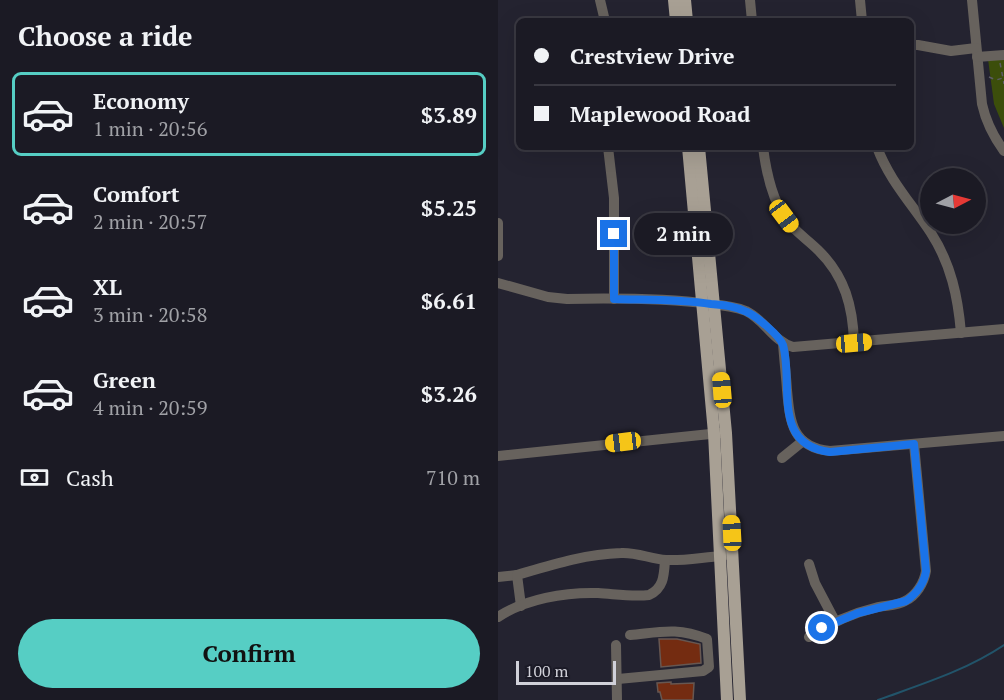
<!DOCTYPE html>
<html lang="en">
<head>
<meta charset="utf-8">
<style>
	body { margin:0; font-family:"PT Serif",serif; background:#24232c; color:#f1f3f6; height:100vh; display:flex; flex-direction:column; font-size:22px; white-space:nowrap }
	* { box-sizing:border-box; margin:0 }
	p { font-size:20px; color:#a0a1a6 }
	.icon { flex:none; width:33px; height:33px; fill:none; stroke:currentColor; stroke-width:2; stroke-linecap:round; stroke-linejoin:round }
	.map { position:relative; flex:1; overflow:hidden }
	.sheet { display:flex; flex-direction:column; background:#1b1a24; width:498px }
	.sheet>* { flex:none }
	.top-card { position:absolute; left:18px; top:18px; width:398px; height:132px; border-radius:9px; box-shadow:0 6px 24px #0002,0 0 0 2px #393841; display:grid; align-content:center; height:132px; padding:0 18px; background:#1b1a24 }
	.needle { width:39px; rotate:84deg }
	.tools { position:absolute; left:422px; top:168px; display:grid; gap:12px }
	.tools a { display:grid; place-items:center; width:66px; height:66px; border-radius:50%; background:#1b1a24; box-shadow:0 6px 24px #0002,0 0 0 2px #393841; font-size:30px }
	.scale { position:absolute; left:18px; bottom:15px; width:100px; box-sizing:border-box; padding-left:6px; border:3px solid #d1d1d9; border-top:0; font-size:16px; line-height:21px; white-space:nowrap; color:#d1d1d9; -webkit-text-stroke:4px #1b1a26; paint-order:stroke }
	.end { position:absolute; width:27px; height:27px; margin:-14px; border:8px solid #1a73e8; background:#fff; box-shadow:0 0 0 3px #fff }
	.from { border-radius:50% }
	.bubble { position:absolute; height:42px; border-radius:21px; background:#1b1a24; box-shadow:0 6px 24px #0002,0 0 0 2px #393841; font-size:20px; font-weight:600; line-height:42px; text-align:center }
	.car { position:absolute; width:18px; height:36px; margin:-18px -9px; border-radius:8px; box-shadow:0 0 4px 2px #0007; background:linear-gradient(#f5c518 24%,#345 0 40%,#f5c518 0 76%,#345 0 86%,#f5c518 0) }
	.top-card b { display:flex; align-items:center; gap:21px; height:57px; font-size:22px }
	.top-card b+b { border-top:2px solid #393841 }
	.top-card i { width:15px; height:15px; background:#f1f3f6 }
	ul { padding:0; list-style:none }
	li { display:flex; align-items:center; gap:18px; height:84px; margin:0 12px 9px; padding:0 6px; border:3px solid transparent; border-radius:9px }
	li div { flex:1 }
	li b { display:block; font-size:22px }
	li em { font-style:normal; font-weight:600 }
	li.on { border-color:#56cec4 }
	li>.icon { width:54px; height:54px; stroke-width:1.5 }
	h2 { padding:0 18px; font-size:27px; line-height:72px }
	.pay { display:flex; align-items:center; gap:15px; height:66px; padding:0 18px; font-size:22px }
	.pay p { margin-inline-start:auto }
	.primary-button { display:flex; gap:12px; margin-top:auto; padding:12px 18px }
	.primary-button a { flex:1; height:69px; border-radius:36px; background:#56cec4; color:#111; font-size:24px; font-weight:600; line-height:69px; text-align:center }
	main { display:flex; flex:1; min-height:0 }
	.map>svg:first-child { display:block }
</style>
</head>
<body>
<main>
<section class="sheet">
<h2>Choose a ride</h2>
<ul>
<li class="on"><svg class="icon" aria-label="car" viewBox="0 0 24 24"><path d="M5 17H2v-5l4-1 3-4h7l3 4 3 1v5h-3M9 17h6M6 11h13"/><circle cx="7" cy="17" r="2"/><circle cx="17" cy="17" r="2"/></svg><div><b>Economy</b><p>1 min · 20:56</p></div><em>$3.89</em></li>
<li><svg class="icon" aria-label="car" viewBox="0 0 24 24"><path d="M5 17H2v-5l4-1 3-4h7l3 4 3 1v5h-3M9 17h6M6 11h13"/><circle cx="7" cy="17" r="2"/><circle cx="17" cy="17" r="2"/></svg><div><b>Comfort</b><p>2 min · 20:57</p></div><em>$5.25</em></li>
<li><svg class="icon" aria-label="car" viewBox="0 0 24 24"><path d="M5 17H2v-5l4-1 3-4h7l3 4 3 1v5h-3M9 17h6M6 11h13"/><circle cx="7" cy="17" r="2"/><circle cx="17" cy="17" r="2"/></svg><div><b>XL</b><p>3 min · 20:58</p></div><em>$6.61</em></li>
<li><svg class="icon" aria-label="car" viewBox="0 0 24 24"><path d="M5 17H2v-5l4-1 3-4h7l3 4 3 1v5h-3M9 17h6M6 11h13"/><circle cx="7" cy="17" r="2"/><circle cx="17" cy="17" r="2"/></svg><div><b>Green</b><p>4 min · 20:59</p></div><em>$3.26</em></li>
</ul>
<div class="pay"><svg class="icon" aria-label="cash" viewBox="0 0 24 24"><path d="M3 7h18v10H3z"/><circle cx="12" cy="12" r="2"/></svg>Cash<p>710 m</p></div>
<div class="primary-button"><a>Confirm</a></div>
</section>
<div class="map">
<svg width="506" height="700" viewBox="0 0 506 700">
	<rect width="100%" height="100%" fill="#242330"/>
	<polygon fill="#3c4e0b" points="506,57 506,128 496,104 490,59"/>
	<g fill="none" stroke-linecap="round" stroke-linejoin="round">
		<path stroke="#22546a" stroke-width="2" d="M380,700C424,684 467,671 506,645"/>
	</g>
	<g fill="#742c11" stroke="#675751" stroke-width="1.5">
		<polygon points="161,639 179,639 202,644 203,663 163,667"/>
		<polygon points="173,682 173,684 196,683 195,700 164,700 162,692 160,692 159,683"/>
	</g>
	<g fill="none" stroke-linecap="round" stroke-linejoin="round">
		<g stroke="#5c5c67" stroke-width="1.5" stroke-dasharray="4.5 4.5" stroke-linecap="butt">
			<polyline points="502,63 505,78"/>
			<polyline points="491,77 498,80 505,78 506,84"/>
		</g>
		<g stroke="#67625d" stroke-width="10">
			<polyline points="102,0 107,21"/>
			<polyline points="252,0 254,21"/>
			<polyline points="362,0 364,21"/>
			<path d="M474,0L484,104C488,122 495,136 506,151"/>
			<polyline points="412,45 420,45 453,51 478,48"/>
			<polyline points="479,57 506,55"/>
			<polyline points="110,147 116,198 116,299"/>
			<path d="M265,147C268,171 273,197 287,218C296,231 309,239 320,250C347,276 355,307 356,343"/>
			<path d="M379,147C391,180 414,204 433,233C453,264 460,297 463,333"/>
			<polyline points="0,223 0,256"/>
			<path d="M0,283L50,297L69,299C117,298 165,298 212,304C224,305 236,306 248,311C267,320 275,341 295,347L506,329"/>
			<path d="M285,343C286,359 288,374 289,390C292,422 294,447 332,451L506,436"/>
			<polyline points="0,456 222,433"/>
			<polyline points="284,458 305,441"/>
			<polyline points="311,564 317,583 337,621"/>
			<polyline points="0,577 19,575"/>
			<path d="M23,606L19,575C53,565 87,554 123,553C138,552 153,559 168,560C186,561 206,557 224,556L230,554"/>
			<path d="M0,617C27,599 67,592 100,593C117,594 134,597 151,595C166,588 166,575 167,560"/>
			<path d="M311,637C332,623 355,613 380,607C389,605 399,606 407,601C418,596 426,583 428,571L416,444"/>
			<polyline points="118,645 119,700"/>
			<path d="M120,679L205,671L211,667L209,639C179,627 163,632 132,635"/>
		</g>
		<g stroke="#a8a094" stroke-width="12">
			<polyline points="176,0 178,21"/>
			<polyline points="187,0 189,21"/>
			<polyline points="190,147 216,433 229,700"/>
			<polyline points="201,147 228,433 242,700"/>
		</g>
	</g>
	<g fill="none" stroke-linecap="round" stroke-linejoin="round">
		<path stroke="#1a73e8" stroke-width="8" d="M116,234V299C148,300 181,299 213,304C225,305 237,306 249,312C258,316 282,336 285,345C296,384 273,445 332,452L416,444L428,571C426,584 418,594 408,601L360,613L324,628"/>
	</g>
</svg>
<div class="tools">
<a><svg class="needle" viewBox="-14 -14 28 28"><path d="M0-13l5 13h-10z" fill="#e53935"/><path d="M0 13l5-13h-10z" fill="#a0a1a6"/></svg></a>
</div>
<div class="scale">100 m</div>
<i class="end from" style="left:324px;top:628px"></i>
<i class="end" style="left:116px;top:234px"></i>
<div class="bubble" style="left:136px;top:213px;width:99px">2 min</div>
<i class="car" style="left:286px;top:216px;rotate:143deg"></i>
<i class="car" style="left:356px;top:343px;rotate:85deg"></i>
<i class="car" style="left:224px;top:390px;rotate:355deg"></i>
<i class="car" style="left:125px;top:442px;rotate:263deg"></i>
<i class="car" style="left:234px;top:533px;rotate:357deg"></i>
<div class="top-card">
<b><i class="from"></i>Crestview Drive</b>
<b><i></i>Maplewood Road</b>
</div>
</div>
</main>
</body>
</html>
